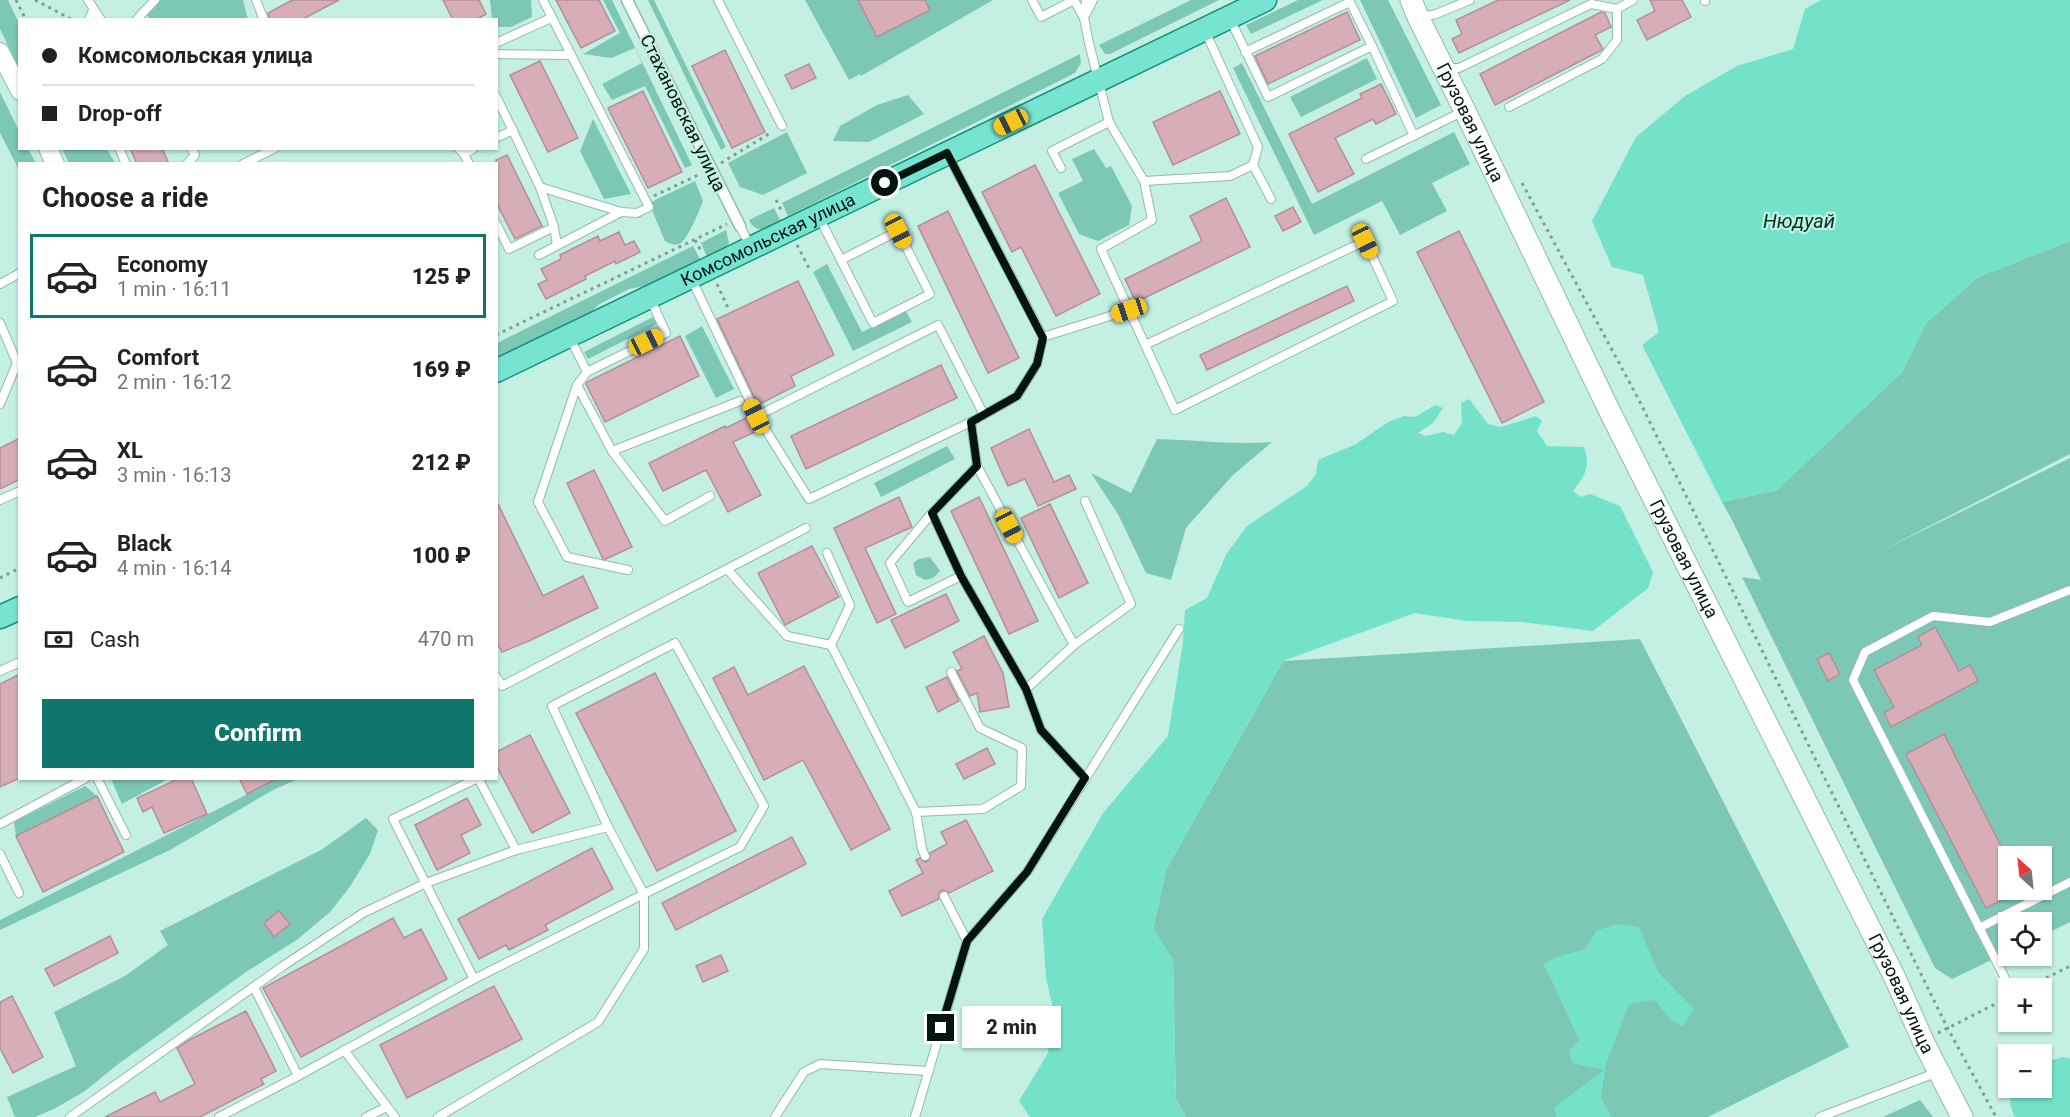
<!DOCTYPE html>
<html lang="en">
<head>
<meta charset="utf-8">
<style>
	body { margin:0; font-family:Roboto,sans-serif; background:#f6f6f6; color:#222; height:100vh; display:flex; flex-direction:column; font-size:22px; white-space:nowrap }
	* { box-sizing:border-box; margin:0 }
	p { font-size:20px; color:#767676 }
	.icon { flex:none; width:33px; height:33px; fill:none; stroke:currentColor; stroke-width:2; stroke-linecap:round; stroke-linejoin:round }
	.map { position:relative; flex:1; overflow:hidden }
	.sheet { position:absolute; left:18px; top:162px; width:480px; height:618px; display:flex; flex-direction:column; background:#fff; border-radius:0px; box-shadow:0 2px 4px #0004 }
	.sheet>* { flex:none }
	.top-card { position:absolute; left:18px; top:18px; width:480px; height:132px; border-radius:0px; box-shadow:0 2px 4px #0004; display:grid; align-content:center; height:132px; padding:0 24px; background:#fff }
	.needle { width:39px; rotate:333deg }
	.controls { position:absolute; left:1998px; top:846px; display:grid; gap:12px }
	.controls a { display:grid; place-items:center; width:54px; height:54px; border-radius:0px; background:#fff; box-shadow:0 2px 4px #0004; font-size:30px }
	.end { position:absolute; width:27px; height:27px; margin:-14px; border:8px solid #041410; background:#fff; box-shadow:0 0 0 3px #fff }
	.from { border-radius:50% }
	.bubble { position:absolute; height:42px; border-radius:0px; background:#fff; box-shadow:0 2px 4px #0004; font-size:20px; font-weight:800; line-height:42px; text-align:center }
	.car { position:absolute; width:18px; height:36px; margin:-18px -9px; border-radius:8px; box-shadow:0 0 4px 2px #0007; background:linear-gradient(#f5c518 24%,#345 0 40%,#f5c518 0 76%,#345 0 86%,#f5c518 0) }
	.top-card b { display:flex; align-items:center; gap:21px; height:57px; font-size:22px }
	.top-card b+b { border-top:2px solid #e0e0e0 }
	.top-card i { width:15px; height:15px; background:#222 }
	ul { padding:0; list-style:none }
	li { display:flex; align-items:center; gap:18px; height:84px; margin:0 12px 9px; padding:0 12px; border:3px solid transparent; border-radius:0px }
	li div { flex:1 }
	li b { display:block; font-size:22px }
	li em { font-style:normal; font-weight:800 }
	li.selected { border-color:#0f766e }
	li>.icon { width:54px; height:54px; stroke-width:1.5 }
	h2 { padding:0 24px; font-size:27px; line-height:72px }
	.pay { display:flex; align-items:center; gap:15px; height:66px; padding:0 24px; font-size:22px }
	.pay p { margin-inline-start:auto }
	.cta { display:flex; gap:12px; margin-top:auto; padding:12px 24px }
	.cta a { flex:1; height:69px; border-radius:0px; background:#0f766e; color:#fff; font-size:24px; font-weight:800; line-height:69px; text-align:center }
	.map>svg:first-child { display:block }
</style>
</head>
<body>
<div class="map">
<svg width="2070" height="1117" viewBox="0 0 2070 1117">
	<rect width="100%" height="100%" fill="#c3f0e3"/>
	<g fill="#7dc8b5" fill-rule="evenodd">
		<polygon points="0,0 8,0 19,23 19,68 0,29"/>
		<polygon points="161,0 243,0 248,19 150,19 147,15"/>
		<polygon points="490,0 531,0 532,17 511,27 497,27 496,20 492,19"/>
		<polygon points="603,0 612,0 692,165 685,168 645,86 612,100 602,84 642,63 635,48 611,58 583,54 620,33"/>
		<polygon points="648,0 654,0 726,147 721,150"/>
		<polygon points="805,0 993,0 861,76 860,74 849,80"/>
		<polygon points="1191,0 1219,0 1110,54 1105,54 1099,45"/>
		<polygon points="1298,0 1323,0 1251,34 1246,25"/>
		<polygon points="1360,0 1388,0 1441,105 1416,118"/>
		<polygon points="1080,54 1081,63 1075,73 788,216 782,203"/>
		<polygon points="1367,58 1377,79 1301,117 1290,97"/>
		<polygon points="1242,63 1312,204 1454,132 1470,164 1432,183 1447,211 1400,235 1382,201 1314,235 1233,68"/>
		<polygon points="0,92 19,131 20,148 28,149 36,163 20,164 19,170 0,133"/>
		<polygon points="908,95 924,114 869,142 833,141 840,126 877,105"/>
		<polygon points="593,119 631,194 604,199 580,151"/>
		<polygon points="787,132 807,173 763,195 740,187 728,163"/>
		<polygon points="62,149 107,149 115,163 69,163"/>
		<polygon points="1094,149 1106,168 1111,166 1132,206 1129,225 1098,241 1079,234 1058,193 1083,181 1072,159"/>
		<path d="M695,181L703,201C699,211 688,240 679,244C674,246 669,243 665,241L649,203Z"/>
		<path d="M774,208L781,222C769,228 757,236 749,220Z"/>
		<polygon points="726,230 729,243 727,247 707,257 701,243"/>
		<path d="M2070,241V454L1877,553L2070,458V922L2042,936V922H2008V952L1952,979L1935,968L1742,577L1761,580L1733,522L1722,502L1777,490L1902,372L1926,323L1978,277ZM2008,856H2042V890H2008Z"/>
		<polygon points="693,246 701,261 650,285 629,289 598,305 586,318 497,361 497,343"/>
		<polygon points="827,264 862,332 906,311 912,322 853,351 813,272"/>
		<polygon points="653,317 657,324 588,359 584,352"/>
		<polygon points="702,326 734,389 716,398 685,336"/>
		<path d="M1157,439C1196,440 1234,445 1272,442L1232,476L1186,528L1171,580L1146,573L1119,516L1091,473L1131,493Z"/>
		<polygon points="947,446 955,459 881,497 874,483"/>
		<polygon points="930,557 940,571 933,578 925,580 916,575 913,563 919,559"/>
		<polygon points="1640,639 1849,1047 1708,1117 1186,1117 1176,1099 1173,960 1153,929 1166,870 1283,661"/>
		<polygon points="111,779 168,779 122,804"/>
		<polygon points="277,779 298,779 273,790 170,850 0,930 0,920"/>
		<polygon points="85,786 97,796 16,836 14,822"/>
		<polygon points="366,818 378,830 370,854 349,888 330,912 298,939 246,972 117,1065 85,1091 56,1108 35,1117 15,1117 7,1097 76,1066 54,1012 125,976 168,945 160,931 321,850"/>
		<polygon points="1920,1100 1933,1117 1883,1117"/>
	</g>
	<g fill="#74e2c9">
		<polygon points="1821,0 2070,0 2070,241 1978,277 1926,323 1902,372 1777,490 1722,502 1642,345 1659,332 1643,275 1612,267 1592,221 1636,137 1685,96 1737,66 1793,49 1805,9"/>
		<path d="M1469,399L1488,424L1501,427L1536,416L1542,421L1537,431L1547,446L1584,447C1591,469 1585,474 1573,491L1581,497L1590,494L1620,506L1653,572L1648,588L1593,631L1523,622L1466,621L1415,613L1283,661L1166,870L1153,928L1173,960L1176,1099L1186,1117H1030L1019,1101L1048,1053L1053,1008L1046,978L1042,919L1103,813L1168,736L1183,642L1185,610L1207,598L1227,553L1247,526L1307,486L1316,474L1318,460L1356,444L1388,422L1404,416L1415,417L1435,405L1443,408L1433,423L1418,433L1426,436L1443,432L1454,435L1462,423L1461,403Z"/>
		<polygon points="1616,924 1639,927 1658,972 1694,1009 1683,1026 1670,1019 1655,1000 1629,1004 1606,1064 1601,1098 1612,1117 1556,1117 1555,1107 1604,1070 1572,1063 1569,1051 1579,1040 1553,983 1543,964 1557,957 1585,949 1596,931"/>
		<path d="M2063,1057L2070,1059V1117H2015C2009,1105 2008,1099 2015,1088H2042V1063Z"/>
	</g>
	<g fill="#d7aeb8" stroke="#b58e97" stroke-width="1.5">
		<polygon points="292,0 339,0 301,20 270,20 268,13"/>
		<polygon points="443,0 479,0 486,14 476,20 453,20"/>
		<polygon points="556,0 599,0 615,31 581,48"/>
		<polygon points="858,0 925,0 930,10 877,37"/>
		<polygon points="1498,0 1570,0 1459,53 1452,39 1462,34 1456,20"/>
		<polygon points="1650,0 1682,0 1691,17 1647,40 1637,20 1655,11"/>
		<polygon points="1347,12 1360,40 1268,84 1255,56"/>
		<polygon points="1601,12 1605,13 1611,27 1595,35 1603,49 1600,51 1495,105 1480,74"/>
		<polygon points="725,50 765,132 732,148 692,66"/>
		<polygon points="540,61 578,138 548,152 510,75"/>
		<polygon points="809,64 816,78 792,89 785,75"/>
		<polygon points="1381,84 1396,114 1376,124 1373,119 1335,138 1354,174 1318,192 1289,134 1362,98 1360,94"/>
		<polygon points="643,91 682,172 648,188 608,108"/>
		<polygon points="1220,91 1240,134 1173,165 1153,122"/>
		<polygon points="130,148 162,148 169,164 137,164"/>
		<polygon points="507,155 542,226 515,239 496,202 496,160"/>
		<polygon points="1035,165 1100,294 1056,316 1021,247 1012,252 982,192"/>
		<polygon points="1226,198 1250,247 1136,302 1125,279 1202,241 1190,216"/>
		<polygon points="1293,207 1301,222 1283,231 1275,216"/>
		<polygon points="948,211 1019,358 988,373 918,226"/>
		<polygon points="1459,231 1544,402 1502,423 1417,252"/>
		<polygon points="619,232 625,245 634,241 640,252 616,264 615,261 585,276 586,279 546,299 538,284 547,280 541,269 561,259 560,255 598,236 600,241"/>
		<polygon points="798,281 834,355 791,376 795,386 758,405 717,319"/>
		<polygon points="1347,286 1354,301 1207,370 1200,355"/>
		<polygon points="680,336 699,376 605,422 586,384 587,382"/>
		<polygon points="941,365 957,398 806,469 791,436"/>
		<polygon points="748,417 755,432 733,442 761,495 728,512 706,470 663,491 649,463 725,426 726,428"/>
		<polygon points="1029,429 1054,482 1069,475 1076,489 1038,506 1025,479 1008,486 991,448"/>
		<polygon points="20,438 20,479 0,489 0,448"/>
		<polygon points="594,470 632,547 606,559 603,559 567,483"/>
		<polygon points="899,497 912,527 865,548 896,614 877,623 834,528"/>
		<polygon points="979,497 1038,621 1009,634 951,511"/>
		<polygon points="496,500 543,596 583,576 598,608 531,640 502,652 496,641"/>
		<polygon points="1050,504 1088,583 1059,598 1021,518"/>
		<polygon points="812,546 839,597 785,625 758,573"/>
		<polygon points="946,594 959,621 905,648 891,620"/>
		<polygon points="1935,627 1959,671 1970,665 1978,681 1891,727 1884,713 1894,707 1874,670 1922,645 1918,637"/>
		<polygon points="984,636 1003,673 1009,707 980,712 977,693 970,696 957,671 962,669 953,652"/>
		<polygon points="1829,653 1840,674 1828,681 1817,659"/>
		<polygon points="804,666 890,829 851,850 803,760 764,780 713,678 734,667 748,695"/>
		<polygon points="655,673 736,831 657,871 576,713"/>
		<polygon points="20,674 20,778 0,787 0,684"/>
		<polygon points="947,677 959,701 938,712 926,687"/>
		<polygon points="1944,734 2008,860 2008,897 1986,908 1906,754"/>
		<polygon points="530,735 570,813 532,833 496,765 496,752"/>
		<polygon points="987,748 995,764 964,779 956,764"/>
		<polygon points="180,778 191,778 207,814 164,833 152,807 143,812 137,798"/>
		<polygon points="239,778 278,778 247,794"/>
		<polygon points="97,796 124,852 43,892 16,836"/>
		<polygon points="467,798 481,825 461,835 470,853 437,870 415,825"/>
		<polygon points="966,820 993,871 949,893 942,890 939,893 939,899 902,916 889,891 923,873 916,860 920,858 925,862 929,860 930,853 947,844 941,832"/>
		<polygon points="792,837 806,864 676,930 662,903"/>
		<polygon points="592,848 613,889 545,925 548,930 509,950 506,945 479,959 458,919"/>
		<polygon points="279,911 290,924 274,937 264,923"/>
		<polygon points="393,918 404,938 421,929 447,979 301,1057 263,988"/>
		<polygon points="110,936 118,953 54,986 45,969"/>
		<polygon points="721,955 728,971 703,982 696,966"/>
		<polygon points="494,986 522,1039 407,1098 380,1045"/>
		<polygon points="12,996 43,1057 13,1073 0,1048 0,1002"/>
		<polygon points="246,1011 276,1071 261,1079 264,1084 200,1117 105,1117 155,1092 160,1102 195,1084 177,1048 191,1039"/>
	</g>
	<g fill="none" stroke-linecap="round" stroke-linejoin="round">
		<g stroke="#90bcb0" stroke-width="10">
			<g id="service">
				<polyline points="88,0 101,20"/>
				<polyline points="256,0 264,20"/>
				<polyline points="718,0 782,126"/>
				<polyline points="1032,0 1041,17 1074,0"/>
				<polyline points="1074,0 1084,18"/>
				<polyline points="1086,0 1084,18 1089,43 1109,122 1144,181 1230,176 1253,165 1271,199"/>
				<polyline points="1705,0 1705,1"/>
				<polyline points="1617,9 1633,0"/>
				<polyline points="1086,14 1093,0"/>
				<polyline points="1421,17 1436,14 1470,0"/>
				<polyline points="1230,19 1268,97 1372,46 1414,136"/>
				<polyline points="89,20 93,10"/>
				<polyline points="136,20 155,0"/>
				<polyline points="1205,31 1258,147 1253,165"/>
				<polyline points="496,43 551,18"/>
				<polyline points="1245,52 1350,2 1372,46"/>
				<polyline points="496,54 571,55"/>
				<polyline points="1445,68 1459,68 1591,4 1617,9 1617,40 1602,59 1509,107"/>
				<polyline points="496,96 540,187 621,212 637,213 649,207 543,0"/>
				<polyline points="496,138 513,130"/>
				<polyline points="119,148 126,164"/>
				<polyline points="458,148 464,154 469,164"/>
				<polyline points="464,154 474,148"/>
				<polyline points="1366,159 1464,111"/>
				<polyline points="187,164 195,155 191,148"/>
				<polyline points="243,164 275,148"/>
				<polyline points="1061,168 1052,151 1109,122"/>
				<polyline points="1144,181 1152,220 1101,249 1175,410 1393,301 1365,241 1145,345"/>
				<polyline points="540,187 554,227 557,245"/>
				<polyline points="820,219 873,323 930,294 898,231 841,260"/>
				<polyline points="496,223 509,249 554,227"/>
				<polyline points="740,226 750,246"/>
				<polyline points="539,255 621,212"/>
				<polyline points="691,278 757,416 809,499 971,422 1017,396 1037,364 1043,337 948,155"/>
				<polyline points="0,284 20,273"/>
				<polyline points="0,323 17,363 0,404"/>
				<polyline points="1043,337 1129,310"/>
				<polyline points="570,338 587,372 666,333 650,298"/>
				<polyline points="587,372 577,385 538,502 567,557 628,570"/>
				<polyline points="577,385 612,451 665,521 710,496"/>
				<polyline points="757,416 938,325 984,415"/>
				<polyline points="971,422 977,466 1074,645 1131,604 1085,501"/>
				<polyline points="612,451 740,401"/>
				<polyline points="0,500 20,491"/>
				<polyline points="932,513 961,576 1026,689 1074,645"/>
				<polyline points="827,553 850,605 831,645"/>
				<polyline points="727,569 806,528"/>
				<polyline points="961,576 908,602 890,563 932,513 977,466"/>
				<polyline points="0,671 20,662"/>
				<polyline points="496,676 502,686 727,569 787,636 831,645 916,812 922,849 925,856"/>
				<polyline points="1026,689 1041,730 1085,778"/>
				<polyline points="97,778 126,835"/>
				<polyline points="478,778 516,850"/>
				<polyline points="916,812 983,809 1021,786 1022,748 980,728 951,672"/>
				<polyline points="0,824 86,778"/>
				<polyline points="0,854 19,893"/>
				<polyline points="1979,928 2070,882"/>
				<polyline points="967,941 1027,872 1179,629"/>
				<polyline points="474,979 393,819 478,778"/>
				<polyline points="254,987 298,1076 474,979 644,894 608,827 552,706 675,643 764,806 740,847 644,894 644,949 598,1022 438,1117"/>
				<polyline points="2010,988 1853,680 1865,652 1933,616 1990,622 2070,590"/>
				<polyline points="344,1050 395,1117"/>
				<polyline points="70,1117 283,966 363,913 426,883 516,850 608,827"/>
				<polyline points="219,1117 298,1076"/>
				<polyline points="366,1117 387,1107"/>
				<polyline points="775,1117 804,1072 820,1064 928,1071"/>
				<polyline points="915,1117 967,941 944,896"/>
				<polyline points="1820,1117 1938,1072"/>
			</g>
		</g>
		<g stroke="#90bcb0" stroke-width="13">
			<polyline id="pedestrian" points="627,0 740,226"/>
		</g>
		<g stroke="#90bcb0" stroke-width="20">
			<g id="tertiary">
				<polyline points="0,52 20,91"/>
				<polyline points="48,148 55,164"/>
			</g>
		</g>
		<g stroke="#90bcb0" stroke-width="23">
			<g id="secondary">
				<path id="s1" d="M1411,0L1418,17L1465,111L1609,410L1895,978L1924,1043L1962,1117"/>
			</g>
		</g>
		<g stroke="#12907a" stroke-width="25">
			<g id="primary">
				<path id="s2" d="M496,371L1265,0"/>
				<polyline points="0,617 20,608"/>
			</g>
		</g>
		<g stroke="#7c9f95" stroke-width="3" stroke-dasharray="3 4.5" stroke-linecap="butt">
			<polyline points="16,0 26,20"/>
			<polyline points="35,0 73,20"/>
			<polyline points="721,163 772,132"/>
			<polyline points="1522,183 1639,400 1947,1027 1996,1117"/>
			<polyline points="654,196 700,174"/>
			<polyline points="776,200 782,212"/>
			<polyline points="695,240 701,251"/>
			<polyline points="797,245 809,268"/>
			<polyline points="717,284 728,308"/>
			<polyline points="496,335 727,224"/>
			<polyline points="0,578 20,568"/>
			<polyline points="2026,988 2070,966"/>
			<polyline points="1938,1033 2007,998"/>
		</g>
		<use href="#service" stroke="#fff" stroke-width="8"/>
		<use href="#pedestrian" stroke="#fff" stroke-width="10"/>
		<use href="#tertiary" stroke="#fff" stroke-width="18"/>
		<use href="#secondary" stroke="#fff" stroke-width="21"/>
		<use href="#primary" stroke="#76e4d1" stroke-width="22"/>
	</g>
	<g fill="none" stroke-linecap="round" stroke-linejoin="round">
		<polyline stroke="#041410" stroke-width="8" points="885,183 947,153 1043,338 1037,364 1017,396 971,422 977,466 932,513 961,576 1026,689 1041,730 1085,778 1027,872 967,941 941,1028"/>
	</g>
	<g text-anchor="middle" stroke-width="4.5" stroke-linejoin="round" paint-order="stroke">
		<g font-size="18" fill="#041410" stroke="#c3f0e3">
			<text transform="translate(683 113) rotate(64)" y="6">Стахановская улица</text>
			<text dy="6" stroke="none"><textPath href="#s1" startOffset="136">Грузовая улица</textPath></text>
			<text dy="6" stroke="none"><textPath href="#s2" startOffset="302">Комсомольская улица</textPath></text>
			<text dy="6" stroke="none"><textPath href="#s1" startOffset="622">Грузовая улица</textPath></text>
			<text dy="6" stroke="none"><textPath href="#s1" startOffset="1108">Грузовая улица</textPath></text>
		</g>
		<g font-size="20" font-style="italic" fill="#003329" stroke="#c3f0e3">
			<text x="1799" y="228">Нюдуай</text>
		</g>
	</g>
</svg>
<div class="controls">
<a><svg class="needle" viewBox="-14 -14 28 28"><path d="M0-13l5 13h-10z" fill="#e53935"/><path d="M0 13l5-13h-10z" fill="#767676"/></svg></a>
<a><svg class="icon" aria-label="locate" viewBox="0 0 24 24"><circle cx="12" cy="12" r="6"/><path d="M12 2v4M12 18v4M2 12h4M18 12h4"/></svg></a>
<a>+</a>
<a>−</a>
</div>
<i class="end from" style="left:885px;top:183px"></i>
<i class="end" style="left:941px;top:1028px"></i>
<div class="bubble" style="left:962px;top:1006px;width:99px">2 min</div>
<i class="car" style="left:1011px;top:122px;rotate:244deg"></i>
<i class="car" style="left:898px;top:231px;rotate:153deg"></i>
<i class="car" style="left:1365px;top:241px;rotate:155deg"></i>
<i class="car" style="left:1129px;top:310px;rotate:252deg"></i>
<i class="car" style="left:646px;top:342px;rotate:64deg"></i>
<i class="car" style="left:756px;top:416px;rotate:334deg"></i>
<i class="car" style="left:1009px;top:526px;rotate:152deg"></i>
<div class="top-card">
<b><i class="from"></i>Комсомольская улица</b>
<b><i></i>Drop-off</b>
</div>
<section class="sheet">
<h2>Choose a ride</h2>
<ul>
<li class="selected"><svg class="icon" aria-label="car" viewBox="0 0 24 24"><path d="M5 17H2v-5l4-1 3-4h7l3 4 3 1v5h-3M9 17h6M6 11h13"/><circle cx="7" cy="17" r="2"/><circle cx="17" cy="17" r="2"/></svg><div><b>Economy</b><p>1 min · 16:11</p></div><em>125 ₽</em></li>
<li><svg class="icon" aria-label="car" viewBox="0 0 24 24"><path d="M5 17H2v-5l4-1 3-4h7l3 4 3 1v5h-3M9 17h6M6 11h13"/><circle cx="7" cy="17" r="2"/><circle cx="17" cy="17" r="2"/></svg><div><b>Comfort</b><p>2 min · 16:12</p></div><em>169 ₽</em></li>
<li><svg class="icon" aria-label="car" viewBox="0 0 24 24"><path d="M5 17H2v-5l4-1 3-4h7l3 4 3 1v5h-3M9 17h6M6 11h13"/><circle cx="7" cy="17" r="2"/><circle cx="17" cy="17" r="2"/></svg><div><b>XL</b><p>3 min · 16:13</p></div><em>212 ₽</em></li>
<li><svg class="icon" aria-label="car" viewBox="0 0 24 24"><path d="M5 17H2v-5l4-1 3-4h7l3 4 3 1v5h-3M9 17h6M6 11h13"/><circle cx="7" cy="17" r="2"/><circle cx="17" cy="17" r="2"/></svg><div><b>Black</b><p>4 min · 16:14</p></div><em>100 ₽</em></li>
</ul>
<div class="pay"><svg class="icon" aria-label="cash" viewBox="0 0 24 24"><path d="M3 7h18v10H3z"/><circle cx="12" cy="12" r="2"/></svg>Cash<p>470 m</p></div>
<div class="cta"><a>Confirm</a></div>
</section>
</div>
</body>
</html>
